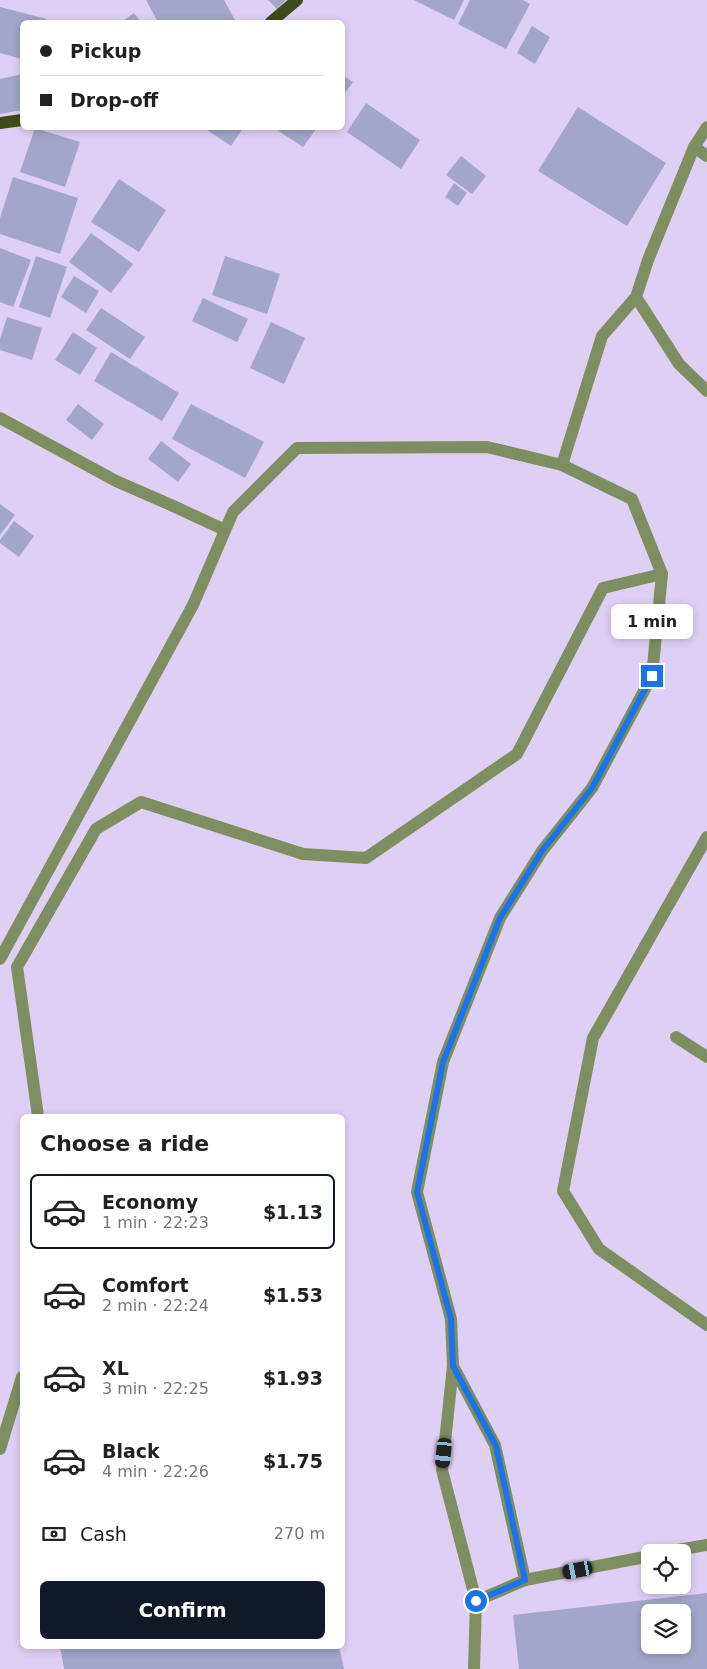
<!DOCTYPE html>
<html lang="en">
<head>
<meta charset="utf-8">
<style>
	body { margin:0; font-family:"DejaVu Sans",sans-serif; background:#f6f6f6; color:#202124; height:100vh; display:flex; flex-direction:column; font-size:19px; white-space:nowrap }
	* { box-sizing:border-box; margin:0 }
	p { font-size:16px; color:#757577 }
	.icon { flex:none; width:28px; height:28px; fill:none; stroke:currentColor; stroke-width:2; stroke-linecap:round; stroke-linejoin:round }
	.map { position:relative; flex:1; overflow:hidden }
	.details { position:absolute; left:20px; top:1114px; width:325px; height:535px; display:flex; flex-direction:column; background:#fff; border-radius:8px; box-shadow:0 2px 8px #0003 }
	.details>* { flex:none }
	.guide { position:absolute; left:20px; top:20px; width:325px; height:110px; border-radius:8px; box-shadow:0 2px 8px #0003; display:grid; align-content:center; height:110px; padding:0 20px; background:#fff }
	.tools { position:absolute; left:641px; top:1544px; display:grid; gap:10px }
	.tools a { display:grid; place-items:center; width:50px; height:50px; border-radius:8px; background:#fff; box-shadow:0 2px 8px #0003; font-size:25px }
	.end { position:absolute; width:22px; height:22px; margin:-11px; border:6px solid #1a73e8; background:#fff; box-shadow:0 0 0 2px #fff }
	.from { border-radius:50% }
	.bubble { position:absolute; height:35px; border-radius:8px; background:#fff; box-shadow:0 2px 8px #0003; font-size:16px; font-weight:700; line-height:35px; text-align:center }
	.car { position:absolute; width:15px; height:30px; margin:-15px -8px; border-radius:6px; box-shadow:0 0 4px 1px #0007; background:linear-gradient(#222 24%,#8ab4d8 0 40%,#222 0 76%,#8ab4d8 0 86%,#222 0) }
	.guide b { display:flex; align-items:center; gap:18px; height:48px; font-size:19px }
	.guide b+b { border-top:1px solid #e0e0e0 }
	.guide i { width:12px; height:12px; background:#202124 }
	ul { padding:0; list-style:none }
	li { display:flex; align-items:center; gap:15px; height:75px; margin:0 10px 8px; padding:0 10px; border:2px solid transparent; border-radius:8px }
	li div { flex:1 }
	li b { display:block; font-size:19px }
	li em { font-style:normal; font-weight:700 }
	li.selected { border-color:#111827 }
	li>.icon { width:45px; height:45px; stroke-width:1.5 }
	h2 { padding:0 20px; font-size:22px; line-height:60px }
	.pay { display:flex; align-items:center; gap:12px; height:55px; padding:0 20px; font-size:19px }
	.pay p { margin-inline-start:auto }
	.primary-button { display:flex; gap:10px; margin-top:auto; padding:10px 20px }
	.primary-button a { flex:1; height:58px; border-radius:8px; background:#111827; color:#fff; font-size:20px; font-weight:700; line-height:58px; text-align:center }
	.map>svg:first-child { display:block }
</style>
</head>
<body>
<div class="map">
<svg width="707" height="1669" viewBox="0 0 707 1669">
	<rect width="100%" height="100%" fill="#ded0f4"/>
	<g fill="#a3a5c9" fill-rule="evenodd">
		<polygon points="146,0 224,0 236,22 158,22"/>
		<polygon points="268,0 286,0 277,9"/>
		<polygon points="414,0 464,0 454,20"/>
		<polygon points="470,0 523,0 530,4 506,49 458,24"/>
		<polygon points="0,7 47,19 46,22 22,22 22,59 0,53"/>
		<polygon points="134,13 141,22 121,22"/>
		<polygon points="532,26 550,37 535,64 517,53"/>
		<polygon points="22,74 22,110 0,114 0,79"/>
		<polygon points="342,75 353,82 342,97"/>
		<polygon points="366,103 420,140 401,169 347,132"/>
		<polygon points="578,107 666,163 627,226 538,171"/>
		<polygon points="35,128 80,142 65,187 20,172"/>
		<polygon points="204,128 243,128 231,146"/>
		<polygon points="274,128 317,128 303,147"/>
		<polygon points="461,156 486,176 472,194 446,175"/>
		<polygon points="13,177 78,198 60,254 0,234 0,218"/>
		<polygon points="119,179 166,210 139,252 91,222"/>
		<polygon points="454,183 467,193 458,206 445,197"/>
		<polygon points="91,233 133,264 111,293 69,262"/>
		<polygon points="0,248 31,260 13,307 0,302"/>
		<polygon points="36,256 67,267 50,318 19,307"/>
		<polygon points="225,256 280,274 267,314 212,295"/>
		<polygon points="74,276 99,291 86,313 61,297"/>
		<polygon points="203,298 248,319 237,342 192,321"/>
		<polygon points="101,308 145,337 130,359 86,330"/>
		<polygon points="7,317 42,328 32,360 0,350 0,339"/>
		<polygon points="271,322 305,338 284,384 250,368"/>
		<polygon points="73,332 97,348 80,375 55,360"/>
		<polygon points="111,352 179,393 162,421 94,381"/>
		<polygon points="78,404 104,424 92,440 66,420"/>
		<polygon points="191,404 264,442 245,478 172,439"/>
		<polygon points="161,441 191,464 178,482 148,459"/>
		<polygon points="0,504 15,515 0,535"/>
		<polygon points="14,521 34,536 19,557 0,543 0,540"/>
		<path d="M707,1593V1669H519L513,1615ZM650,1612H682V1645H650Z"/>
		<polygon points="60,1646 339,1646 344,1669 64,1669"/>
	</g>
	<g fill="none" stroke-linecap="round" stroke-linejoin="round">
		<g stroke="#7f8e60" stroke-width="12">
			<polyline points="694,147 707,156"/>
			<polyline points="636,297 679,364 707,391"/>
			<polyline points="0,418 116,481 171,505 225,530"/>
			<polyline points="562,465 602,336 636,297 648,260 694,147 707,127"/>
			<polyline points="707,837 593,1038 563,1191 599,1249 707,1325"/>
			<polyline points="0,959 193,605 233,512 297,448 487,447 562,465 632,499 662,574 652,676 592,788 542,851 500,918 443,1062 417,1192 451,1319 453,1366 442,1470 476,1601 474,1669"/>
			<polyline points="676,1037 707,1057"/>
			<polyline points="38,1116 17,967 96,829 141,802 303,854 366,858 517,754 603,588 662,574"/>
			<polyline points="453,1366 495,1445 525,1580"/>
			<polyline points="0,1449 22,1377"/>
			<polyline points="666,1552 707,1545"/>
			<polyline points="476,1601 525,1580 650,1556"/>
		</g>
		<g stroke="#3e4c19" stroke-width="12">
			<polyline points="271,22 297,0"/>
			<polyline points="0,123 22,120"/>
		</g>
	</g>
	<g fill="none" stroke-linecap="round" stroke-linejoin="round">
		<polyline stroke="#1a73e8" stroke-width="6" points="476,1601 525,1580 496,1446 453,1366 451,1319 417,1192 443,1062 500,918 542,851 592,788 652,676"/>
	</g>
</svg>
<div class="tools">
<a><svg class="icon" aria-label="locate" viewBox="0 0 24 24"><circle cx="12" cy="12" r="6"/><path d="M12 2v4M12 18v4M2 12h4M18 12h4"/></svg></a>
<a><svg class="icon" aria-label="layers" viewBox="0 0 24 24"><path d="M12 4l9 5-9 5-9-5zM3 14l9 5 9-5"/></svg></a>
</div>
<i class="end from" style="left:476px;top:1601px"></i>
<i class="end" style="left:652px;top:676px"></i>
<div class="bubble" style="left:611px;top:604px;width:82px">1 min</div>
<i class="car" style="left:444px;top:1453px;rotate:186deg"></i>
<i class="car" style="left:578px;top:1570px;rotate:259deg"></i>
<div class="guide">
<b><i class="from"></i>Pickup</b>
<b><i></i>Drop-off</b>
</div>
<section class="details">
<h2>Choose a ride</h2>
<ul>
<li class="selected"><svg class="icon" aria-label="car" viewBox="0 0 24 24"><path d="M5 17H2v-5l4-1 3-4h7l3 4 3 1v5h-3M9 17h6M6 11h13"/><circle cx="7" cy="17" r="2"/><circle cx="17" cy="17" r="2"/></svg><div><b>Economy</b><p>1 min · 22:23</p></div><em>$1.13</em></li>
<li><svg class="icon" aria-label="car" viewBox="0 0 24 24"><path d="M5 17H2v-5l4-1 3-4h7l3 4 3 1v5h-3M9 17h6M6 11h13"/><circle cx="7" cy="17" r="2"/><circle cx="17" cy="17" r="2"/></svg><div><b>Comfort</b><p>2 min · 22:24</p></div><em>$1.53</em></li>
<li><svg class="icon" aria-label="car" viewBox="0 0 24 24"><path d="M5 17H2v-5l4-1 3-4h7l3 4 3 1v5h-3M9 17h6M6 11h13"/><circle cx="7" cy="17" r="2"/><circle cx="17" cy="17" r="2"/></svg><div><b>XL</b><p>3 min · 22:25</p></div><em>$1.93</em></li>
<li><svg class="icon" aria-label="car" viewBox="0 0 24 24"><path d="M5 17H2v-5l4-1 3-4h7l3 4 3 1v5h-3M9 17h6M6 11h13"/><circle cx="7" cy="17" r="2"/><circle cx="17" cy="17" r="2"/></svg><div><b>Black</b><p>4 min · 22:26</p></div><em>$1.75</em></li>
</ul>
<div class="pay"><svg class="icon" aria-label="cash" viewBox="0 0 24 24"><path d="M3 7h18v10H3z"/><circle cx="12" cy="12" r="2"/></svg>Cash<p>270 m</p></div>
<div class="primary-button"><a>Confirm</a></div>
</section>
</div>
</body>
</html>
